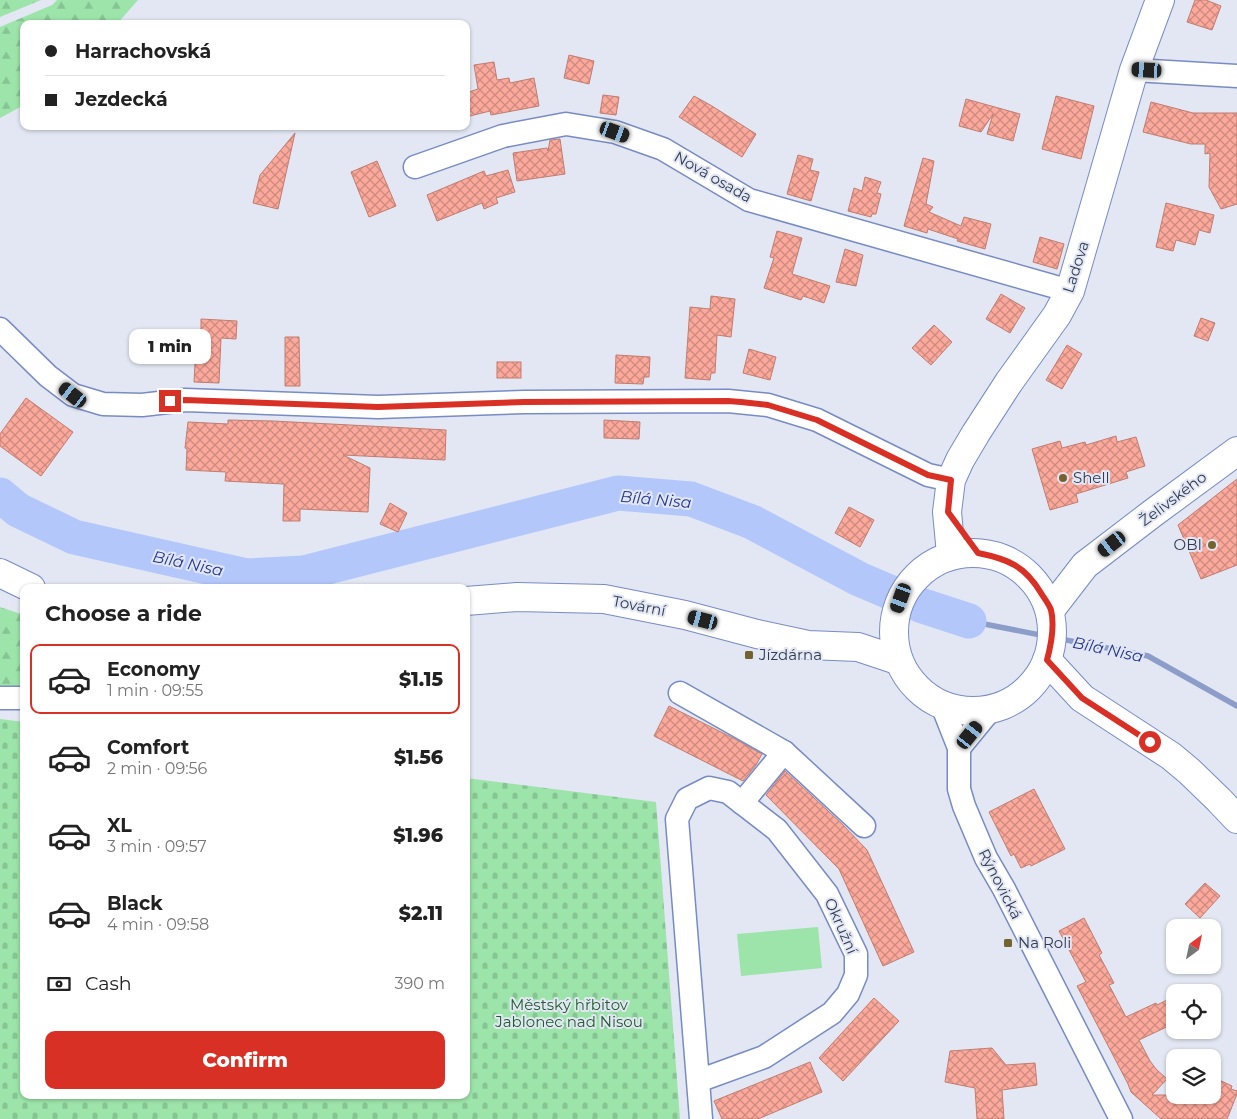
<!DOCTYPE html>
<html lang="en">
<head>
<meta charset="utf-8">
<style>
	body { margin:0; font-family:Montserrat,sans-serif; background:#f6f6f6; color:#222; height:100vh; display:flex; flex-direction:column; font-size:19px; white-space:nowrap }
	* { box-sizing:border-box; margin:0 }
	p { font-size:16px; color:#767676 }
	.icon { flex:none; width:28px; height:28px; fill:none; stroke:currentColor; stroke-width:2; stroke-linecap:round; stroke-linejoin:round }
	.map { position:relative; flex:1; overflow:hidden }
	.details { position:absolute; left:20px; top:584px; width:450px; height:515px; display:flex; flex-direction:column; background:#fff; border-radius:10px; box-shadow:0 1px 4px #0004 }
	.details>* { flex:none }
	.top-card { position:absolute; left:20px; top:20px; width:450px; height:110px; border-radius:10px; box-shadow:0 1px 4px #0004; display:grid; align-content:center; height:110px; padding:0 25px; background:#fff }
	.needle { width:32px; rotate:33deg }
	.buttons { position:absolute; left:1166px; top:919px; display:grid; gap:10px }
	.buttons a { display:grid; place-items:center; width:55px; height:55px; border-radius:10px; background:#fff; box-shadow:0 1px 4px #0004; font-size:25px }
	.end { position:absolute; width:22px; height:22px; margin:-11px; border:6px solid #d93025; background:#fff; box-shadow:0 0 0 2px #fff }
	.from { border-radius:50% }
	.bubble { position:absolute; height:35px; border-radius:10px; background:#fff; box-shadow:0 1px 4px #0004; font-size:16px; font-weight:800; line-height:35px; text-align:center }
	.car { position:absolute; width:15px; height:30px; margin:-15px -8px; border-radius:6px; box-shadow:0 0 4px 1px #0007; background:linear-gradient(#222 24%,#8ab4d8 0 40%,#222 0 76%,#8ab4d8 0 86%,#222 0) }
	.top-card b { display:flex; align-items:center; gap:18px; height:48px; font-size:19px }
	.top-card b+b { border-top:1px solid #e0e0e0 }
	.top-card i { width:12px; height:12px; background:#222 }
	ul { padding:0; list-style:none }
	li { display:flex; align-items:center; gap:15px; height:70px; margin:0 10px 8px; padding:0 15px; border:2px solid transparent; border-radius:10px }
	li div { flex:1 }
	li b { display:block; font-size:19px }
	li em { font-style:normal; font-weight:800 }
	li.on { border-color:#d93025 }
	li>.icon { width:45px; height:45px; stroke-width:1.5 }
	h2 { padding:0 25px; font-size:22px; line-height:60px }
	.pay { display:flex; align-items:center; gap:12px; height:55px; padding:0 25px; font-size:19px }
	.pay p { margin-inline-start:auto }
	.cta { display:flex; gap:10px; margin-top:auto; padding:10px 25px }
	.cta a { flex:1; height:58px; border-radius:10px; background:#d93025; color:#fff; font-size:20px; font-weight:800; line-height:58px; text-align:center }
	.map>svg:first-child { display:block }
</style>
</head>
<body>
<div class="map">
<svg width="1237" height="1119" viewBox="0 0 1237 1119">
	<defs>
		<pattern id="forest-firs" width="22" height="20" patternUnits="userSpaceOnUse" patternTransform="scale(1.25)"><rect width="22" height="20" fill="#9ce4a9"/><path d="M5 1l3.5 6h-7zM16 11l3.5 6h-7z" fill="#87c493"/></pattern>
		<pattern id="cemetery-stones" width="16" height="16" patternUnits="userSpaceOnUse" patternTransform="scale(1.25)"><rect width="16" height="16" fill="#9ce4a9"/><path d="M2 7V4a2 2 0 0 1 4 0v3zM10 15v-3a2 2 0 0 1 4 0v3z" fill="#87c493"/></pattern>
		<pattern id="building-cross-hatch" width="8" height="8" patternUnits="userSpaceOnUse" patternTransform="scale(1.25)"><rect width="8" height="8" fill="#fca89a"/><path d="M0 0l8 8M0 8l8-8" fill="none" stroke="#cd8a80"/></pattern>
	</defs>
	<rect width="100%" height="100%" fill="#e2e7f3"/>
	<polygon fill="#9ce4a9" points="818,927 822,968 741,976 737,934"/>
	<g fill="url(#forest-firs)">
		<polygon points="0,0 41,0 0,17"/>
		<polygon points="57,0 138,0 117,24 24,24 24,105 0,118 0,27 52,5"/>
		<polygon points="0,607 24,615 24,686 0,686"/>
	</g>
	<polygon fill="url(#cemetery-stones)" points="0,719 24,722 24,1095 466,1095 466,778 656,802 680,1119 0,1119"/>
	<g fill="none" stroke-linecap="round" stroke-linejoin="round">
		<polyline stroke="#8d9dc9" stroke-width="5.5" points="969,621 1148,656 1237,706"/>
		<polyline stroke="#b4c7fb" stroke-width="35" points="0,495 18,510 74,537 247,576 304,573 618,493 691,499 752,522 859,579 920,605 969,621"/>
	</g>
	<g fill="url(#building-cross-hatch)" stroke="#c17c71">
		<polygon points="1195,0 1206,0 1221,6 1212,30 1187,22"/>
		<polygon points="569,55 594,61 589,84 564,78"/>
		<polygon points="494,62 497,80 509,78 510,83 534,78 539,106 491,115 490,111 466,117 466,93 478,89 474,65"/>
		<polygon points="603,95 619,97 616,115 600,113"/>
		<polygon points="694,96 712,106 756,134 742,157 679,117"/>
		<polygon points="1056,96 1094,106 1081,159 1042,149"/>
		<polygon points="966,99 1020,114 1013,141 987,134 993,114 981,132 959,126"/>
		<polygon points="1151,102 1193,113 1237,113 1237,204 1221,209 1209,187 1210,153 1205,154 1205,144 1191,144 1143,132"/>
		<polygon points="295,133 278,209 253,203 260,175"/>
		<polygon points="560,139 565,174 517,181 513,153 547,148 548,151 550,140"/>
		<polygon points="798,155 813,159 810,170 819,172 811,201 787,194"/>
		<polygon points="923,158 934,161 926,204 933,207 929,212 961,226 964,217 991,224 985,249 957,241 958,239 928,229 927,233 904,226"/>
		<polygon points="377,161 396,206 369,217 351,172"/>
		<polygon points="508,170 515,192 496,198 498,203 484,209 482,203 437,221 427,195 484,171 486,176"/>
		<polygon points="865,177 881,182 877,193 881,194 876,214 872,214 871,217 848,211 854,188 862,191"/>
		<polygon points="1166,203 1214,215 1210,233 1199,230 1195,245 1176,240 1173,251 1156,247"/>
		<polygon points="777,231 802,238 792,274 830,286 824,303 803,296 801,300 764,288 774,258 770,257"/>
		<polygon points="1040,237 1064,244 1057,269 1033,262"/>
		<polygon points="845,249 863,255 856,286 836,282"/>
		<polygon points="1001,294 1025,308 1010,333 986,319"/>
		<polygon points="711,296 735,299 731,337 717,335 715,373 711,373 710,380 685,378 690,307 710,309"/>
		<polygon points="1201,318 1215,323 1208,341 1194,336"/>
		<polygon points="201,319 237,321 236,339 221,338 219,383 194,382 196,345 201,345"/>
		<polygon points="934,325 952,342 931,365 912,348"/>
		<polygon points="285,337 299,337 300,386 285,386"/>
		<polygon points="1067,345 1082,354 1062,389 1046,380"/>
		<polygon points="749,349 776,357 770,380 743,373"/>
		<polygon points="616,355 650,357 649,377 644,377 643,384 615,383"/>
		<rect x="497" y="362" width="24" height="16"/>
		<polygon points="26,398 73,432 41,476 0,446 0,434"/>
		<polygon points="228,420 273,421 446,430 445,460 343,455 370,468 368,512 300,509 300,521 283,521 284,484 225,481 226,472 186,470 187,449 185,448 188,422 228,424"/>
		<polygon points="604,420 640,422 639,439 604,438"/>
		<polygon points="1116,436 1117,442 1136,437 1145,466 1126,472 1128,478 1076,494 1078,502 1050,510 1032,449 1060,441 1062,448 1085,442 1086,445"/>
		<polygon points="1237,479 1237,565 1201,579 1178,525"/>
		<polygon points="390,503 407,513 398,532 380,524"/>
		<polygon points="849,507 874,520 860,547 835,533"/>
		<polygon points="669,706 735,739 762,754 756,765 743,781 654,736"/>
		<polygon points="785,771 842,824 867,850 914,952 883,966 839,869 766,795"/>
		<polygon points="1034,789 1065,849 1031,866 1030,864 1021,868 1014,854 1011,856 989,812"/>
		<polygon points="1205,883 1220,896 1200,918 1185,904"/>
		<polygon points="1084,918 1102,953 1099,955 1114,983 1109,985 1126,1017 1156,1003 1157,1005 1175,996 1175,1023 1139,1040 1150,1061 1156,1069 1167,1079 1152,1095 1212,1095 1212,1089 1217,1079 1232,1086 1231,1089 1237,1091 1237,1094 1227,1119 1161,1119 1131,1092 1128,1084 1077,986 1086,982 1059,931"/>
		<polygon points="874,998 899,1021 843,1081 819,1058"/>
		<polygon points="992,1048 1006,1065 1035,1063 1037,1085 1002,1090 1004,1119 977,1119 975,1088 945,1082 950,1051"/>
		<polygon points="810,1062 822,1092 758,1119 722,1119 714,1101"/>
	</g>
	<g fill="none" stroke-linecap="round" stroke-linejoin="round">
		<g stroke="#788bc4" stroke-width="25">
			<g id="street">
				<polyline points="1134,70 1237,76"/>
				<polyline points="415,167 503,136 566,124 615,132 663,149 749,200 1070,291"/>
				<polyline points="0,329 48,376 73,395 103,404 142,405 185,400 378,407 524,402 728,401 768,405 817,420 928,475 951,480"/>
				<polyline points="680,693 784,752 864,826"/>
				<polyline points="0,698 24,698"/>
				<polyline points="942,705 959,748 959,789 964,806 986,858 1004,889 1121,1119"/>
				<polyline points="959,748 991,709"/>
				<polyline points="742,803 784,752"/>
				<polyline points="698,1081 764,1057 832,1013 848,994 856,975 856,954 827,894 777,830 728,792 709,788 687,799 677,819 698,1081 701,1119"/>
			</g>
		</g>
		<g stroke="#788bc4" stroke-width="30">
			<g id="secondary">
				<circle cx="973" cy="632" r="79"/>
				<polyline points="951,554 947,512 951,480 960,460 976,433 1009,382 1057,315 1070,291 1134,70 1160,0"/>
				<polyline points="0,573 31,588"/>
				<polyline points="466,601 517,597 604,599 685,615 757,634 808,645 858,647 897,660"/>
				<polyline points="1051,609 1085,565 1153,513 1237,451"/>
				<polyline points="1047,660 1082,698 1171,756 1189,771 1219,800 1237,819"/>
			</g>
		</g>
		<use href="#street" stroke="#fff" stroke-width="22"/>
		<use href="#secondary" stroke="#fff" stroke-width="28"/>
	</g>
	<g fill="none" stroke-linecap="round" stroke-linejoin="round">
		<path stroke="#d93025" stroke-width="6" d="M170,401L185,400L378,407L524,402L728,401L741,402L768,405L817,420L928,475L951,480L948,512L978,553C1008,559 1025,566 1041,593C1044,598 1049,604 1051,610C1055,626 1051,645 1047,660L1082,698L1150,742"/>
	</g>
	<g fill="#746230" stroke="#e2e7f3" stroke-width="2">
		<circle cx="1063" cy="478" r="5"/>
		<circle cx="1212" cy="545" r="5"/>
		<rect x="744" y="650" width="10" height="10" rx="2.5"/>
		<rect x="1003" y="938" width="10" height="10" rx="2.5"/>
	</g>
	<g text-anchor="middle" stroke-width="4" stroke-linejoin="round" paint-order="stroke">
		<g font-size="15" fill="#323b53" stroke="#e2e7f3">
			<text transform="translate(713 177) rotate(30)" y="5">Nová osada</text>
			<text transform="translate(1076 267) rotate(-72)" y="5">Ladova</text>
			<text transform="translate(1173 499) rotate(-37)" y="5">Želivského</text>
			<text transform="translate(639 606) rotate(11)" y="5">Tovární</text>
			<text transform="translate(1000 884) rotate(63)" y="5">Rýnovická</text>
			<text transform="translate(841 926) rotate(66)" y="5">Okružní</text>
		</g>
		<g font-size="15" fill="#323b53" stroke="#e2e7f3" text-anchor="start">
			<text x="1073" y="483">Shell</text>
			<text x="1202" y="550" text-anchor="end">OBI</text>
			<text x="759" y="660">Jízdárna</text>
			<text x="1018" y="948">Na Roli</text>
		</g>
		<g font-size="15" fill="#215d30" stroke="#e2e7f3">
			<text x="569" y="1010">Městský hřbitov<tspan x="569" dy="17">Jablonec nad Nisou</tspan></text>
		</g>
		<g font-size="16" font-style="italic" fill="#243696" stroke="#e2e7f3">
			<text transform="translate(656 499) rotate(5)" y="6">Bílá Nisa</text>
			<text transform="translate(188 563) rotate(12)" y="6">Bílá Nisa</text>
			<text transform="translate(1108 649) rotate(12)" y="6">Bílá Nisa</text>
		</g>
	</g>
</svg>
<div class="buttons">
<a><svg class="needle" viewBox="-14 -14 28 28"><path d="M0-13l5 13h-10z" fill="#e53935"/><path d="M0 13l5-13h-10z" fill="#767676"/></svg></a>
<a><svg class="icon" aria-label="locate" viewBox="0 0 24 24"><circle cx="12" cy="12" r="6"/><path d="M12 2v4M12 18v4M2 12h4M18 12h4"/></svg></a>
<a><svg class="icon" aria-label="layers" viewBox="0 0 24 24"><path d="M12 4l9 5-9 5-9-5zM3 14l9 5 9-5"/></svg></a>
</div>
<i class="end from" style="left:1150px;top:742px"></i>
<i class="end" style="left:170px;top:401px"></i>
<div class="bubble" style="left:129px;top:329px;width:82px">1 min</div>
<i class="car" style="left:1147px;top:70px;rotate:273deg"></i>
<i class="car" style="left:615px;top:132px;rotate:110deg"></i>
<i class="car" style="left:73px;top:395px;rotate:308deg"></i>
<i class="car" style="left:1112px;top:544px;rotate:232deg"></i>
<i class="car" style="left:901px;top:598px;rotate:200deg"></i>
<i class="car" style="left:703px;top:620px;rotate:285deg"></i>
<i class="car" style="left:970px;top:735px;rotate:39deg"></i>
<div class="top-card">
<b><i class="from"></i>Harrachovská</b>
<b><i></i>Jezdecká</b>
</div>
<section class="details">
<h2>Choose a ride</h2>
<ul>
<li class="on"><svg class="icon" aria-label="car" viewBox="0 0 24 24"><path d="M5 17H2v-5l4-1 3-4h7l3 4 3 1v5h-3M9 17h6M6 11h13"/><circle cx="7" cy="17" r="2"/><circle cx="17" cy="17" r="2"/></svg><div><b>Economy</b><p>1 min · 09:55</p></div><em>$1.15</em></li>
<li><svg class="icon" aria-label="car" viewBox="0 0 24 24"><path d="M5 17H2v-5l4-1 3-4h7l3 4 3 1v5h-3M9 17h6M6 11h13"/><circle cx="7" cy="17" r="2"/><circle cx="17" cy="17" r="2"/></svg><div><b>Comfort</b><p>2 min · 09:56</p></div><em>$1.56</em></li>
<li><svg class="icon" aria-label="car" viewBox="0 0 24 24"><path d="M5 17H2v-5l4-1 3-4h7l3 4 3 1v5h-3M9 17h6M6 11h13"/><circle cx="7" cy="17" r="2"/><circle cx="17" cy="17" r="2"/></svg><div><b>XL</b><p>3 min · 09:57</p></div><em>$1.96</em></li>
<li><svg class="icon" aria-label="car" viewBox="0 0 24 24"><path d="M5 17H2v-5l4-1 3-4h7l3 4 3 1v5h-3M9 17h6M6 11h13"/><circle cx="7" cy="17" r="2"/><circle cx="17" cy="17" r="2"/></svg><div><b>Black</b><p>4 min · 09:58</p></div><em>$2.11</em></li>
</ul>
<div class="pay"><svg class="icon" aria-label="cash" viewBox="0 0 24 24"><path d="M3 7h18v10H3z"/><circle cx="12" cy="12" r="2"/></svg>Cash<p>390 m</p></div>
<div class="cta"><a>Confirm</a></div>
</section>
</div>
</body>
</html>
